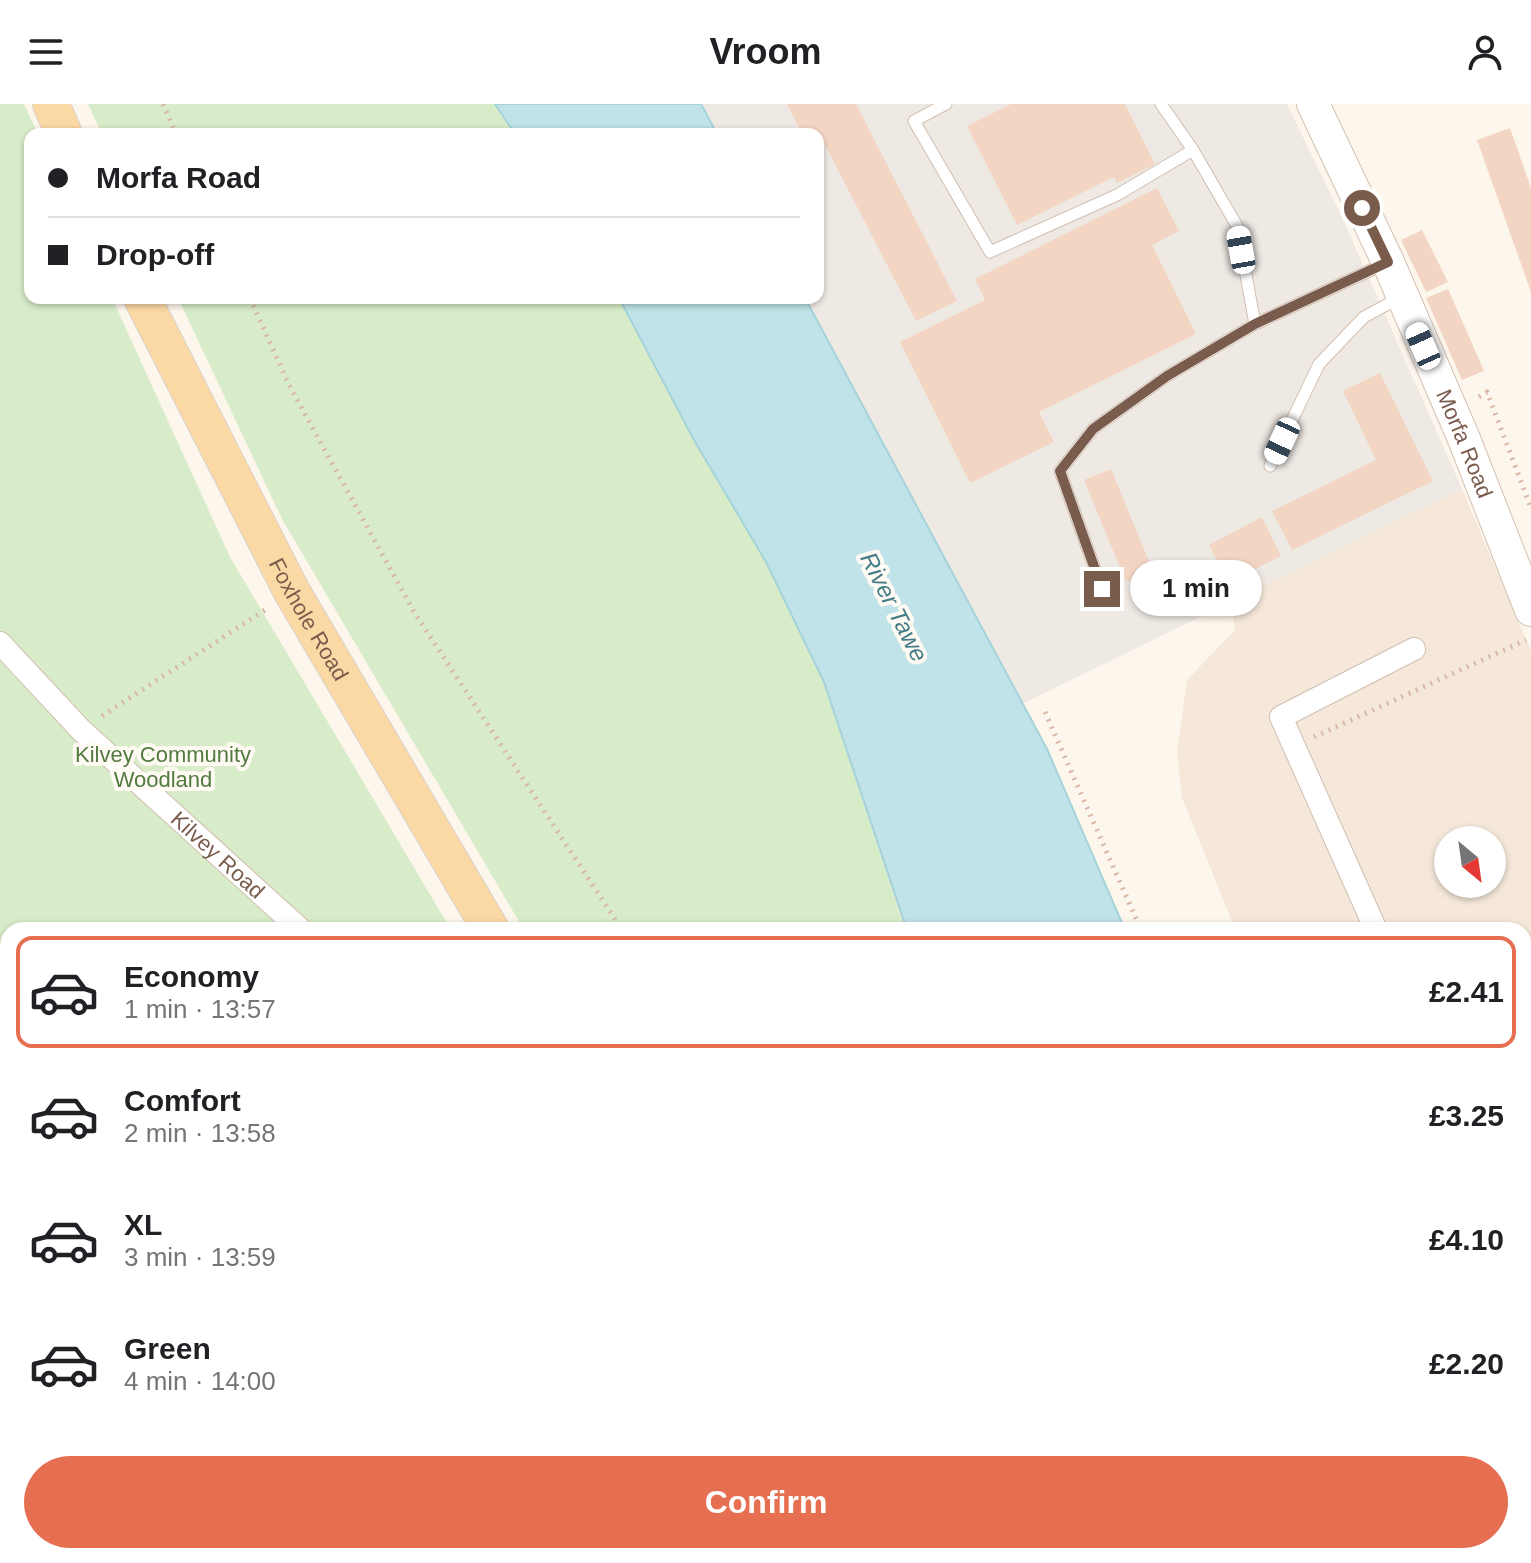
<!DOCTYPE html>
<html lang="en">
<head>
<meta charset="utf-8">
<style>
	body { margin:0; font-family:Helvetica,sans-serif; background:#f6f6f6; color:#202124; height:100vh; display:flex; flex-direction:column; font-size:30px; white-space:nowrap }
	* { box-sizing:border-box; margin:0 }
	p { font-size:26px; color:#757577 }
	.icon { flex:none; width:44px; height:44px; fill:none; stroke:currentColor; stroke-width:2; stroke-linecap:round; stroke-linejoin:round }
	.map { position:relative; flex:1; overflow:hidden }
	.side { position:absolute; left:0px; top:818px; width:1532px; height:642px; display:flex; flex-direction:column; background:#fff; border-radius:24px 24px 0 0; box-shadow:0 2px 6px #0004 }
	.side>* { flex:none }
	.top-card { position:absolute; left:24px; top:24px; width:800px; height:176px; border-radius:16px; box-shadow:0 2px 6px #0004; display:grid; align-content:center; height:176px; padding:0 24px; background:#fff }
	.needle { width:52px; rotate:151deg }
	.buttons { position:absolute; left:1434px; top:722px; display:grid; gap:16px }
	.buttons a { display:grid; place-items:center; width:72px; height:72px; border-radius:50%; background:#fff; box-shadow:0 2px 6px #0004; font-size:40px }
	.end { position:absolute; width:36px; height:36px; margin:-18px; border:10px solid #7a5c4d; background:#fff; box-shadow:0 0 0 4px #fff }
	.from { border-radius:50% }
	.bubble { position:absolute; height:56px; border-radius:28px; background:#fff; box-shadow:0 2px 6px #0004; font-size:26px; font-weight:800; line-height:56px; text-align:center }
	.car { position:absolute; width:24px; height:48px; margin:-24px -12px; border-radius:10px; box-shadow:0 0 6px 2px #0007; background:linear-gradient(#fff 24%,#345 0 40%,#fff 0 76%,#345 0 86%,#fff 0) }
	.top-card b { display:flex; align-items:center; gap:28px; height:76px; font-size:30px }
	.top-card b+b { border-top:2px solid #e0e0e0 }
	.top-card i { width:20px; height:20px; background:#202124 }
	ul { padding:14px 0 0; list-style:none }
	li { display:flex; align-items:center; gap:24px; height:112px; margin:0 16px 12px; padding:0 8px; border:4px solid transparent; border-radius:16px }
	li div { flex:1 }
	li b { display:block; font-size:30px }
	li em { font-style:normal; font-weight:800 }
	li.on { border-color:#e76f51 }
	li>.icon { width:72px; height:72px; stroke-width:1.5 }
	.action { display:flex; gap:16px; margin-top:auto; padding:16px 24px }
	.action a { flex:1; height:92px; border-radius:48px; background:#e76f51; color:#fff; font-size:32px; font-weight:800; line-height:92px; text-align:center }
	header { display:flex; justify-content:space-between; align-items:center; height:104px; padding:0 24px; background:#fff; font-size:36px; font-weight:800 }
	.map>svg:first-child { display:block }
</style>
</head>
<body>
<header><svg class="icon" aria-label="menu" viewBox="0 0 24 24"><path d="M4 6h16M4 12h16M4 18h16"/></svg>Vroom<svg class="icon" aria-label="person" viewBox="0 0 24 24"><circle cx="12" cy="8" r="4"/><path d="M4 21q1-7 8-7t8 7"/></svg></header>
<div class="map">
<svg width="1531" height="1459" viewBox="0 0 1531 1459">
	<rect width="100%" height="100%" fill="#fdf6ec"/>
	<path fill="#f5e8da" fill-rule="evenodd" d="M1462,385L1531,547V1284L1524,1281V826H1233L1232,817L1182,694L1177,649L1187,576L1235,526L1230,496ZM1448,736H1492V780H1448Z"/>
	<polygon fill="#efe9e4" points="701,0 1287,0 1345,120 1462,385 1022,600 805,194 818,194 818,30 717,30"/>
	<g fill="#d8ecc9">
		<polygon points="0,0 24,0 38,30 30,30 30,194 112,194 230,453 451,826 8,826 8,1452 810,1452 814,1459 0,1459"/>
		<polygon points="88,0 495,0 515,30 102,30"/>
		<polygon points="178,194 619,194 694,336 766,458 824,578 907,826 524,826 282,415"/>
		<polygon points="871,1452 1302,1452 1309,1459 874,1459"/>
	</g>
	<g fill="#bfe3e8" stroke="#a5d3da" stroke-width="2">
		<polygon points="495,0 701,0 717,30 515,30"/>
		<polygon points="619,194 805,194 1047,645 1125,826 907,826 824,578 766,458 694,336"/>
		<polygon points="1524,1374 1531,1378 1531,1459 1309,1459 1302,1452 1524,1452"/>
	</g>
	<g fill="#f3d5c3">
		<polygon points="787,0 856,0 957,197 916,217 822,35 818,37 818,30 802,30"/>
		<polygon points="1011,0 1125,0 1155,60 1117,79 1114,73 1017,121 967,22"/>
		<polygon points="1510,24 1531,84 1531,188 1477,36"/>
		<polygon points="1157,84 1179,127 1152,141 1196,230 1039,308 1054,338 970,379 900,238 985,196 975,175"/>
		<polygon points="1422,126 1448,178 1426,188 1401,136"/>
		<polygon points="1448,185 1484,267 1462,276 1426,194"/>
		<polygon points="1380,269 1433,377 1292,446 1272,407 1376,356 1343,287"/>
		<polygon points="1111,365 1153,467 1126,478 1084,376"/>
		<polygon points="1262,413 1281,452 1228,479 1209,441"/>
	</g>
	<g fill="none" stroke-linecap="round" stroke-linejoin="round">
		<g stroke="#d1beb0" stroke-width="13">
			<g id="lane">
				<polyline points="946,0 914,17 990,148 1117,91 1193,46"/>
				<polyline points="1255,220 1384,160"/>
				<polyline points="1270,362 1319,260 1364,213 1401,193"/>
				<polyline points="1102,485 1060,367 1093,325 1167,272 1255,220 1237,122 1193,46 1161,0"/>
			</g>
		</g>
		<g stroke="#d1beb0" stroke-width="24">
			<g id="street">
				<path id="s1" d="M0,539L81,626L301,826"/>
				<polyline points="1376,826 1281,613 1414,545"/>
				<polyline points="1524,1150 1531,1165"/>
			</g>
		</g>
		<g stroke="#d6c0b0" stroke-width="34">
			<g id="secondary">
				<path id="s2" d="M1313,0L1388,158L1464,335L1531,506"/>
			</g>
		</g>
		<g stroke="#dad1cd" stroke-width="38">
			<g id="primary">
				<polyline points="51,0 64,30"/>
				<path id="s3" d="M142,194L292,488L491,826"/>
				<polyline points="841,1452 845,1459"/>
			</g>
		</g>
		<g stroke="#d9b8a5" stroke-width="5" stroke-dasharray="2 6" stroke-linecap="butt">
			<polyline points="163,0 176,30"/>
			<polyline points="250,194 289,281 414,508 622,826"/>
			<polyline points="1479,293 1487,288 1531,404"/>
			<polyline points="1045,608 1141,826"/>
			<polyline points="102,612 268,504"/>
			<polyline points="1314,633 1526,536"/>
			<polyline points="0,1263 8,1266"/>
			<polyline points="1524,1319 1531,1322"/>
			<polyline points="335,1452 345,1459"/>
			<polyline points="1005,1452 1008,1459"/>
		</g>
		<use href="#lane" stroke="#fff" stroke-width="11"/>
		<use href="#street" stroke="#fff" stroke-width="22"/>
		<use href="#secondary" stroke="#fff" stroke-width="32"/>
		<use href="#primary" stroke="#fbd9a5" stroke-width="36"/>
	</g>
	<g fill="none" stroke-linecap="round" stroke-linejoin="round">
		<polyline stroke="#7a5c4d" stroke-width="10" points="1102,485 1060,367 1093,325 1167,272 1255,220 1388,158 1362,104"/>
	</g>
	<g text-anchor="middle" stroke-width="8" stroke-linejoin="round" paint-order="stroke">
		<g font-size="22" fill="#7a5c4d" stroke="#fffaf3">
			<text dy="8" stroke="none"><textPath href="#s2" startOffset="372">Morfa Road</textPath></text>
			<text dy="8" stroke="none"><textPath href="#s3" startOffset="362">Foxhole Road</textPath></text>
			<text dy="8" stroke="none"><textPath href="#s1" startOffset="304">Kilvey Road</textPath></text>
		</g>
		<g font-size="22" fill="#537a41" stroke="#fffaf3">
			<text x="163" y="658">Kilvey Community<tspan x="163" dy="25">Woodland</tspan></text>
		</g>
		<g font-size="24" font-style="italic" fill="#437c86" stroke="#fffaf3">
			<text transform="translate(894 503) rotate(63)" y="8">River Tawe</text>
		</g>
	</g>
</svg>
<div class="buttons">
<a><svg class="needle" viewBox="-14 -14 28 28"><path d="M0-13l5 13h-10z" fill="#e53935"/><path d="M0 13l5-13h-10z" fill="#757577"/></svg></a>
</div>
<i class="end from" style="left:1362px;top:104px"></i>
<i class="end" style="left:1102px;top:485px"></i>
<div class="bubble" style="left:1130px;top:456px;width:132px">1 min</div>
<i class="car" style="left:1241px;top:146px;rotate:350deg"></i>
<i class="car" style="left:1423px;top:242px;rotate:336deg"></i>
<i class="car" style="left:1282px;top:337px;rotate:205deg"></i>
<div class="top-card">
<b><i class="from"></i>Morfa Road</b>
<b><i></i>Drop-off</b>
</div>
<section class="side">
<ul>
<li class="on"><svg class="icon" aria-label="car" viewBox="0 0 24 24"><path d="M5 17H2v-5l4-1 3-4h7l3 4 3 1v5h-3M9 17h6M6 11h13"/><circle cx="7" cy="17" r="2"/><circle cx="17" cy="17" r="2"/></svg><div><b>Economy</b><p>1 min · 13:57</p></div><em>£2.41</em></li>
<li><svg class="icon" aria-label="car" viewBox="0 0 24 24"><path d="M5 17H2v-5l4-1 3-4h7l3 4 3 1v5h-3M9 17h6M6 11h13"/><circle cx="7" cy="17" r="2"/><circle cx="17" cy="17" r="2"/></svg><div><b>Comfort</b><p>2 min · 13:58</p></div><em>£3.25</em></li>
<li><svg class="icon" aria-label="car" viewBox="0 0 24 24"><path d="M5 17H2v-5l4-1 3-4h7l3 4 3 1v5h-3M9 17h6M6 11h13"/><circle cx="7" cy="17" r="2"/><circle cx="17" cy="17" r="2"/></svg><div><b>XL</b><p>3 min · 13:59</p></div><em>£4.10</em></li>
<li><svg class="icon" aria-label="car" viewBox="0 0 24 24"><path d="M5 17H2v-5l4-1 3-4h7l3 4 3 1v5h-3M9 17h6M6 11h13"/><circle cx="7" cy="17" r="2"/><circle cx="17" cy="17" r="2"/></svg><div><b>Green</b><p>4 min · 14:00</p></div><em>£2.20</em></li>
</ul>
<div class="action"><a>Confirm</a></div>
</section>
</div>
</body>
</html>
